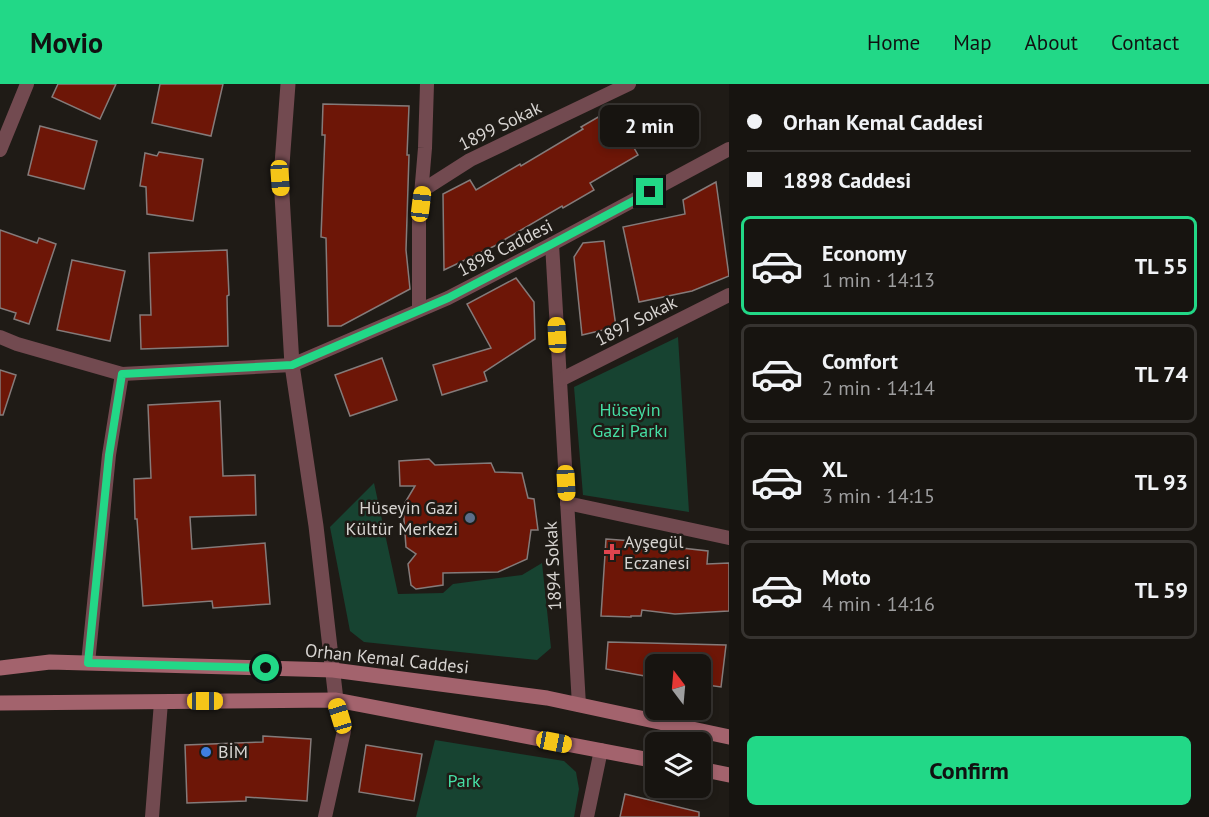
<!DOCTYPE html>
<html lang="en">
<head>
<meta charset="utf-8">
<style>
	body { margin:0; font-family:"PT Sans",sans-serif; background:#24211e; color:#f1f3f6; height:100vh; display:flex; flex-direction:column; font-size:22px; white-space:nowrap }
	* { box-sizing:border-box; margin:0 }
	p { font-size:20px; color:#9e9e9f }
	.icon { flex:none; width:33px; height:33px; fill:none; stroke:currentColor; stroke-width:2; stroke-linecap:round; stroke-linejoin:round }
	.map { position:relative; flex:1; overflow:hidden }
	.details { display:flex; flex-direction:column; background:#171410; width:480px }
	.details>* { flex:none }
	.top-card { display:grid; align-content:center; height:132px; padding:0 18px; background:#171410 }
	.needle { width:39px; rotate:344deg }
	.fabs { position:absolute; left:645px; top:570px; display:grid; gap:12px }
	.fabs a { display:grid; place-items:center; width:66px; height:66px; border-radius:9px; background:#171410; box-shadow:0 3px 9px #0003,0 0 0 2px #363330; font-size:30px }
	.end { position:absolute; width:27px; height:27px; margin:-14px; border:8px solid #22d887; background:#111; box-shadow:0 0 0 3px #111 }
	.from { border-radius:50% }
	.bubble { position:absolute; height:42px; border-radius:9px; background:#171410; box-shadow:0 3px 9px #0003,0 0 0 2px #363330; font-size:20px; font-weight:600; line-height:42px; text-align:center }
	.car { position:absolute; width:18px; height:36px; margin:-18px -9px; border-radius:8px; box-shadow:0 0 4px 2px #0007; background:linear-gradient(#f5c518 24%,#345 0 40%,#f5c518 0 76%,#345 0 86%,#f5c518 0) }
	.top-card b { display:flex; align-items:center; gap:21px; height:57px; font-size:22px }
	.top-card b+b { border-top:2px solid #363330 }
	.top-card i { width:15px; height:15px; background:#f1f3f6 }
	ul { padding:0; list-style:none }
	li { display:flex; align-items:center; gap:18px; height:99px; margin:0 12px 9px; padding:0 6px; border:3px solid #363330; border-radius:9px }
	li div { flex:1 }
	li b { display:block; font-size:22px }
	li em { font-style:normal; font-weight:600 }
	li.on { border-color:#22d887 }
	li>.icon { width:54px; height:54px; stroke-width:1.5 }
	.button { display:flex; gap:12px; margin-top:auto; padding:12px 18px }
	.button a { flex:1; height:69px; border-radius:9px; background:#22d887; color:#111; font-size:24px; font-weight:600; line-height:69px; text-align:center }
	header { display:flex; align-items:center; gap:36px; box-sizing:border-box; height:84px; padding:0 30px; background:#22d887; color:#111 }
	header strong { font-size:28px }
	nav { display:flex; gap:33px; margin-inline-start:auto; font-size:21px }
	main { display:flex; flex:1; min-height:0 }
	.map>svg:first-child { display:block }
</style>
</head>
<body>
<header>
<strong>Movio</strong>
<nav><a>Home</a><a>Map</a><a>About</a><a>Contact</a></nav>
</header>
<main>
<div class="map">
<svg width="729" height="733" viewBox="0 0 729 733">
	<rect width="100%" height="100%" fill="#1f1b16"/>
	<g fill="#174331">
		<polygon points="678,253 689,428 583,411 574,303"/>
		<polygon points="374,399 398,510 443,509 453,500 522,491 542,479 551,564 537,576 364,558 350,547 330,443"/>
		<polygon points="435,656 564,677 576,688 579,705 574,733 416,733"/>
	</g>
	<g fill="#6d1607" stroke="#847b7a" stroke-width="1.5">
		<polygon points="58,0 116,0 100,35 52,13"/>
		<polygon points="160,0 223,0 211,52 152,39"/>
		<polygon points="323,20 409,22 407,71 409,71 406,166 410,205 341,242 328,242 326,154 321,153 325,51 322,51"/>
		<polygon points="612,25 638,71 590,99 594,106 563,124 562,122 504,156 505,157 444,186 443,110 470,96 476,106 520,80 521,82 583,45 581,43"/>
		<polygon points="40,42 97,57 84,105 28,91"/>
		<polygon points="159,68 203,75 193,137 147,130 146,103 140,102 145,69 157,72"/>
		<polygon points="716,98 729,192 692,207 639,218 623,143 685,130 683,116"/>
		<polygon points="0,146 37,159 39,154 56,160 29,240 14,235 16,229 0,224"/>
		<polygon points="604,157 616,243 582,251 574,173 583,159"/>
		<polygon points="227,166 229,211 227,212 228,262 141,265 140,231 151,231 149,169"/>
		<polygon points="72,176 125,187 110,257 57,246"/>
		<polygon points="516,194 534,218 535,255 484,288 487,297 442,311 433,281 491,264 467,220"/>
		<polygon points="382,274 397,316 350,332 335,291"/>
		<polygon points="0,286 16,291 3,331 0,331"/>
		<polygon points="220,317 223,392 255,391 256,431 190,433 192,465 265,459 270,520 213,524 212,517 143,522 137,435 135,435 134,395 151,394 148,321"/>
		<polygon points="429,375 435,381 491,379 495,388 522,389 528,414 534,415 538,446 531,446 527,475 498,488 443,489 443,501 416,505 411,501 408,480 416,470 406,463 403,422 415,402 400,402 399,377"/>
		<polygon points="606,455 646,458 646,460 708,467 707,480 729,479 729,527 675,530 642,526 641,532 631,532 631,533 601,532"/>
		<polygon points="608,558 726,561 721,603 700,600 700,580 656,580 656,594 606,585"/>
		<polygon points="263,652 311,655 307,717 246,713 246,717 187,719 185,661 263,658"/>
		<polygon points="366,661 422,670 414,717 359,708"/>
		<polygon points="625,710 699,728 699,733 620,733"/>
	</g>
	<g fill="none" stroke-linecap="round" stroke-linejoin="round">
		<g stroke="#724a50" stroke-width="14">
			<polyline points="0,66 27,0"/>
			<polyline points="423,106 470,76 629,0"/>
			<polyline points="552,160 579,621"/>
			<polyline points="419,226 419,134 425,64 427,0"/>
			<polyline points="0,253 17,260 122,290 292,281 448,214 552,160 729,65"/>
			<polyline points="560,296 729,211"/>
			<polyline points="567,419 729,454"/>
			<polyline points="88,579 109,371 122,290"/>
			<polyline points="152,733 161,618"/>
			<polyline points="325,733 344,647 336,616"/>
			<polyline points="587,733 601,666"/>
		</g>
		<polyline stroke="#724a50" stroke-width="15" points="288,0 281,94 292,281 316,442 336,616"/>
		<g stroke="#a3636d" stroke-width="15">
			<polyline points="0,584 50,578 333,586 547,614 729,653"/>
			<polyline points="0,619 336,616 656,677"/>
			<polyline points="700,685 729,691"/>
		</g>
	</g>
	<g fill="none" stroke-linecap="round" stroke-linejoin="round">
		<polyline stroke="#22d887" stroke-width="8" points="266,584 88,579 109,371 122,290 292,281 448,214 552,160 650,108"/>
	</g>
	<circle fill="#5c6f8a" stroke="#1f1b16" stroke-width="2" cx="470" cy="434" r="6"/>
	<path fill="#e0444e" stroke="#1f1b16" stroke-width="2" d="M609 459h6v6h6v6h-6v6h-6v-6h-6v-6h6z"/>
	<circle fill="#3f7fe0" stroke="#1f1b16" stroke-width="2" cx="206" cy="668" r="6"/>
	<g text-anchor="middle" stroke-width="5" stroke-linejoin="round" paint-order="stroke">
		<g font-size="18" fill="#d7d4d1" stroke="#1f1b16">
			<text transform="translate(500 42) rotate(-26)" y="6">1899 Sokak</text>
			<text transform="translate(505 164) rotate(-27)" y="6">1898 Caddesi</text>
			<text transform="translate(636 237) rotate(-27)" y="6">1897 Sokak</text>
			<text transform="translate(553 482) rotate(-93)" y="6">1894 Sokak</text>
			<text transform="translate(387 575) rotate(6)" y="6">Orhan Kemal Caddesi</text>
		</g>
		<g font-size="18" fill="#46dea4" stroke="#1f1b16">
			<text x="630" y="332">Hüseyin<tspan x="630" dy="21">Gazi Parkı</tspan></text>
			<text x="464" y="703">Park</text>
		</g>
		<g font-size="18" fill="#d7d4d1" stroke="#1f1b16" text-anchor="start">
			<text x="458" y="430" text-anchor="end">Hüseyin Gazi<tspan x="458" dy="21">Kültür Merkezi</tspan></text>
			<text x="624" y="464">Ayşegül<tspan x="624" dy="21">Eczanesi</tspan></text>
			<text x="218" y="674">BİM</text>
		</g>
	</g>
</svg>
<div class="fabs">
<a><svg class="needle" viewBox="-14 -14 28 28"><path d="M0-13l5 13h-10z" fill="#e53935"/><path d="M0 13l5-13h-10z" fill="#9e9e9f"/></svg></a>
<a><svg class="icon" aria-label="layers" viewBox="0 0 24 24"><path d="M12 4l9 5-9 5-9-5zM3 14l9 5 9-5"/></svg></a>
</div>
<i class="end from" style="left:266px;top:584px"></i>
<i class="end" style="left:650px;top:108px"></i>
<div class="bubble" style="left:600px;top:21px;width:99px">2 min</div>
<i class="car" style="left:280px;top:94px;rotate:176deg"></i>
<i class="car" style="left:421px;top:120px;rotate:7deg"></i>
<i class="car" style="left:557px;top:251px;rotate:357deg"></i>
<i class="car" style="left:566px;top:399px;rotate:177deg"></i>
<i class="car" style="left:205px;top:617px;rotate:90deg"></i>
<i class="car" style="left:340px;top:632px;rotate:343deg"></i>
<i class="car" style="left:554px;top:658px;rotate:101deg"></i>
</div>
<section class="details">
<div class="top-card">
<b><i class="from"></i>Orhan Kemal Caddesi</b>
<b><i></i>1898 Caddesi</b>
</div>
<ul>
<li class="on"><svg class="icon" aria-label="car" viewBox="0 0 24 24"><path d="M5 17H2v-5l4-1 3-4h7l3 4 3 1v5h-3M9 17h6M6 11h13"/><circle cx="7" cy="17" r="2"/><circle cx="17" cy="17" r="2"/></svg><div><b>Economy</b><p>1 min · 14:13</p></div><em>TL 55</em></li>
<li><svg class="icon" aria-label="car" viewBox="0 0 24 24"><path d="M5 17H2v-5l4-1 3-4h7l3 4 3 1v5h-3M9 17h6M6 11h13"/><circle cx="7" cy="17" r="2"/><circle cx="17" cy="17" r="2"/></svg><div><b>Comfort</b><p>2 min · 14:14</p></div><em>TL 74</em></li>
<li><svg class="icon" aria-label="car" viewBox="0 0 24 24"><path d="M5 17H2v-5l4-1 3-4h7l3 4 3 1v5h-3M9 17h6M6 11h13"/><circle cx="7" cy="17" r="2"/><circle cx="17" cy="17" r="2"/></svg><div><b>XL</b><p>3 min · 14:15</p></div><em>TL 93</em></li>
<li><svg class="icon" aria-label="car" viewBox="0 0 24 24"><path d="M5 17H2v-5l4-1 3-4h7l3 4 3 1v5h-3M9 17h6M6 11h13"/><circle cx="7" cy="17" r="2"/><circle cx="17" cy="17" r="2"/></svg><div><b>Moto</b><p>4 min · 14:16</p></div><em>TL 59</em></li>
</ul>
<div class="button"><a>Confirm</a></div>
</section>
</main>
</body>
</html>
